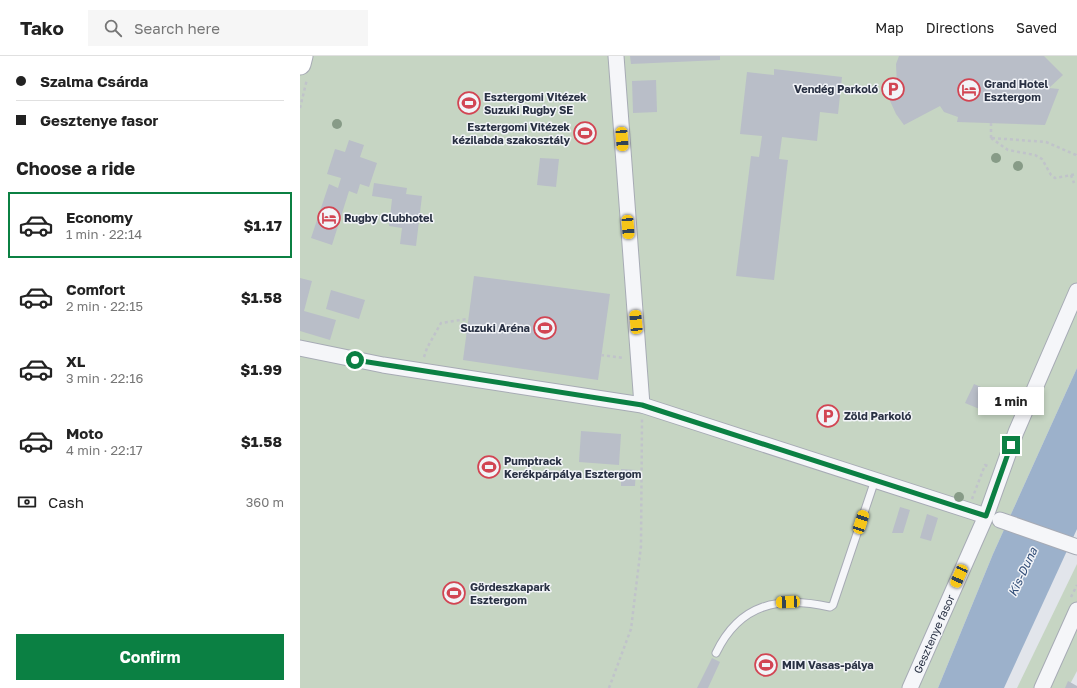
<!DOCTYPE html>
<html lang="en">
<head>
<meta charset="utf-8">
<style>
	body { margin:0; font-family:"Golos Text",sans-serif; background:#f6f6f6; color:#222; height:100vh; display:flex; flex-direction:column; font-size:15px; white-space:nowrap }
	* { box-sizing:border-box; margin:0 }
	p { font-size:13px; color:#767676 }
	.icon { flex:none; width:22px; height:22px; fill:none; stroke:currentColor; stroke-width:2; stroke-linecap:round; stroke-linejoin:round }
	.map { position:relative; flex:1; overflow:hidden }
	.details { display:flex; flex-direction:column; background:#fff; width:300px }
	.details>* { flex:none }
	.banner { display:grid; align-content:center; height:88px; padding:0 16px; background:#fff }
	.end { position:absolute; width:18px; height:18px; margin:-9px; border:5px solid #0b8043; background:#fff; box-shadow:0 0 0 2px #fff }
	.from { border-radius:50% }
	.bubble { position:absolute; height:28px; border-radius:0px; background:#fff; box-shadow:0 2px 6px #0003; font-size:13px; font-weight:700; line-height:28px; text-align:center }
	.car { position:absolute; width:12px; height:24px; margin:-12px -6px; border-radius:5px; box-shadow:0 0 3px 1px #0007; background:linear-gradient(#f5c518 24%,#345 0 40%,#f5c518 0 76%,#345 0 86%,#f5c518 0) }
	.banner b { display:flex; align-items:center; gap:14px; height:38px; font-size:15px }
	.banner b+b { border-top:1px solid #e0e0e0 }
	.banner i { width:10px; height:10px; background:#222 }
	ul { padding:0; list-style:none }
	li { display:flex; align-items:center; gap:12px; height:66px; margin:0 8px 6px; padding:0 8px; border:2px solid transparent; border-radius:0px }
	li div { flex:1 }
	li b { display:block; font-size:15px }
	li em { font-style:normal; font-weight:700 }
	li.current { border-color:#0b8043 }
	li>.icon { width:36px; height:36px; stroke-width:1.5 }
	h2 { padding:0 16px; font-size:18px; line-height:48px }
	.pay { display:flex; align-items:center; gap:10px; height:44px; padding:0 16px; font-size:15px }
	.pay p { margin-inline-start:auto }
	.button { display:flex; gap:8px; margin-top:auto; padding:8px 16px }
	.button a { flex:1; height:46px; border-radius:0px; background:#0b8043; color:#fff; font-size:16px; font-weight:700; line-height:46px; text-align:center }
	header { display:flex; align-items:center; gap:24px; box-sizing:border-box; height:56px; padding:0 20px; background:#fff; border-bottom:1px solid #e0e0e0 }
	header strong { font-size:19px }
	nav { display:flex; gap:22px; margin-inline-start:auto; font-size:14px }
	.search { width:280px; height:36px; background:#f6f6f6; display:flex; align-items:center; gap:10px; box-sizing:border-box; padding:0 14px; border-radius:0px; color:#767676; font-size:15px }
	main { display:flex; flex:1; min-height:0 }
	.map>svg:first-child { display:block }
</style>
</head>
<body>
<header>
<strong>Tako</strong>
<div class="search"><svg class="icon" aria-label="search" viewBox="0 0 24 24"><circle cx="10" cy="10" r="6"/><path d="M15 15l6 6"/></svg>Search here</div>
<nav><a>Map</a><a>Directions</a><a>Saved</a></nav>
</header>
<main>
<section class="details">
<div class="banner">
<b><i class="from"></i>Szalma Csárda</b>
<b><i></i>Gesztenye fasor</b>
</div>
<h2>Choose a ride</h2>
<ul>
<li class="current"><svg class="icon" aria-label="car" viewBox="0 0 24 24"><path d="M5 17H2v-5l4-1 3-4h7l3 4 3 1v5h-3M9 17h6M6 11h13"/><circle cx="7" cy="17" r="2"/><circle cx="17" cy="17" r="2"/></svg><div><b>Economy</b><p>1 min · 22:14</p></div><em>$1.17</em></li>
<li><svg class="icon" aria-label="car" viewBox="0 0 24 24"><path d="M5 17H2v-5l4-1 3-4h7l3 4 3 1v5h-3M9 17h6M6 11h13"/><circle cx="7" cy="17" r="2"/><circle cx="17" cy="17" r="2"/></svg><div><b>Comfort</b><p>2 min · 22:15</p></div><em>$1.58</em></li>
<li><svg class="icon" aria-label="car" viewBox="0 0 24 24"><path d="M5 17H2v-5l4-1 3-4h7l3 4 3 1v5h-3M9 17h6M6 11h13"/><circle cx="7" cy="17" r="2"/><circle cx="17" cy="17" r="2"/></svg><div><b>XL</b><p>3 min · 22:16</p></div><em>$1.99</em></li>
<li><svg class="icon" aria-label="car" viewBox="0 0 24 24"><path d="M5 17H2v-5l4-1 3-4h7l3 4 3 1v5h-3M9 17h6M6 11h13"/><circle cx="7" cy="17" r="2"/><circle cx="17" cy="17" r="2"/></svg><div><b>Moto</b><p>4 min · 22:17</p></div><em>$1.58</em></li>
</ul>
<div class="pay"><svg class="icon" aria-label="cash" viewBox="0 0 24 24"><path d="M3 7h18v10H3z"/><circle cx="12" cy="12" r="2"/></svg>Cash<p>360 m</p></div>
<div class="button"><a>Confirm</a></div>
</section>
<div class="map">
<svg width="777" height="632" viewBox="0 0 777 632">
	<rect width="100%" height="100%" fill="#e2e5eb"/>
	<g fill="#c6d5c3">
		<polygon points="0,0 777,0 777,312 693,498 638,632 0,632"/>
		<polygon points="777,508 777,615 768,632 717,632"/>
	</g>
	<polygon fill="#9cb1cb" points="777,312 777,473 704,632 638,632 693,498"/>
	<g fill="#b9bec8">
		<polygon points="330,0 420,0 420,4 331,8"/>
		<polygon points="599,0 744,0 763,19 749,32 759,33 745,69 657,66 658,61 644,56 640,50 604,69 596,58 586,36 597,31 596,8"/>
		<polygon points="474,13 542,21 538,58 520,56 517,85 482,81 479,103 488,104 474,224 436,220 451,100 459,101 462,80 440,78 447,16 474,19"/>
		<polygon points="356,24 357,56 333,57 332,25"/>
		<polygon points="49,84 64,89 60,101 77,107 69,131 60,128 57,138 49,135 32,189 11,182 29,128 38,132 41,122 27,118 35,93 45,96"/>
		<polygon points="240,102 259,103 256,131 237,129"/>
		<polygon points="74,127 107,132 106,138 122,140 116,190 100,188 102,172 89,170 92,143 72,140"/>
		<polygon points="174,220 310,238 298,324 163,304"/>
		<polygon points="0,222 12,225 4,255 36,264 30,284 0,275"/>
		<polygon points="31,234 65,244 59,263 26,253"/>
		<polygon points="674,328 702,340 694,359 665,347"/>
		<polygon points="281,375 321,378 319,409 279,406"/>
		<polygon points="321,413 336,414 335,430 321,430"/>
		<polygon points="600,451 610,454 603,477 592,477"/>
		<polygon points="627,458 638,462 631,485 620,482"/>
		<polygon points="412,602 420,606 408,632 397,632"/>
		<polygon points="768,625 777,630 777,632 765,632"/>
	</g>
	<g fill="none" stroke-linecap="round" stroke-linejoin="round">
		<g stroke="#a7abb5" stroke-width="9">
			<path id="lane" d="M416,597C440,547 479,540 530,551L533,549L575,424"/>
		</g>
		<g stroke="#a7abb5" stroke-width="17">
			<g id="street">
				<polyline points="316,0 342,349"/>
				<polyline points="0,292 83,309 342,349 686,460"/>
				<polyline points="700,464 777,491"/>
				<polyline points="610,632 686,460 716,376 777,235"/>
				<polyline points="742,632 777,554"/>
			</g>
		</g>
		<g stroke="#a7abb5" stroke-width="23">
			<polyline id="secondary" points="0,8 2,0"/>
		</g>
		<g stroke="#c0c3ca" stroke-width="2.5" stroke-dasharray="3 3" stroke-linecap="butt">
			<polyline points="0,52 7,23"/>
			<polyline points="691,82 708,94 735,99 742,103 751,119 755,122 777,118"/>
			<polyline points="691,82 691,67"/>
			<polyline points="692,82 746,86 776,99 777,101"/>
			<polyline points="771,119 774,127"/>
			<polyline points="301,299 324,302"/>
			<polyline points="124,301 127,292 141,267 167,263"/>
			<polyline points="672,443 685,409 690,411"/>
			<polyline points="771,541 777,529"/>
			<polyline points="309,632 331,573 341,490 342,363"/>
		</g>
		<use href="#lane" stroke="#f5f6f9" stroke-width="7"/>
		<use href="#street" stroke="#f5f6f9" stroke-width="15"/>
		<use href="#secondary" stroke="#fff" stroke-width="21"/>
	</g>
	<g fill="#879b87">
		<circle cx="37" cy="68" r="5"/>
		<circle cx="696" cy="102" r="5"/>
		<circle cx="718" cy="110" r="5"/>
		<circle cx="659" cy="441" r="5"/>
	</g>
	<g fill="none" stroke-linecap="round" stroke-linejoin="round">
		<polyline stroke="#0b8043" stroke-width="5" points="55,304 342,349 686,460 711,389"/>
	</g>
	<defs>
		<g id="parking-ring" transform="scale(1.15)"><circle r="9.5" fill="#f2f4f8" stroke="#d24553" stroke-width="1.5"/><path d="M-3.5-5.5H1a3.5 3.5 0 0 1 0 7H-1V5.5H-3.5ZM-1-3.4V-.6H.8a1.4 1.4 0 0 0 0-2.8Z" fill="#d24553"/></g>
		<g id="hotel-ring" transform="scale(1.15)"><circle r="9.5" fill="#f2f4f8" stroke="#d24553" stroke-width="1.5"/><path d="M-6-4.5h1.5V1H6V5H4.5V3h-9V5H-6ZM-4 0a1.8 1.8 0 1 1 3.6 0ZM.5 0V-2.5h3Q6-2.5 6 0Z" fill="#d24553"/></g>
		<g id="stadium-ring" transform="scale(1.15)"><circle r="9.5" fill="#f2f4f8" stroke="#d24553" stroke-width="1.5"/><path d="M0-5a6.5 5 0 1 0 0 10a6.5 5 0 1 0 0-10ZM-3.5-1.8h7v3.6h-7Z" fill="#d24553"/></g>
	</defs>
	<g fill-rule="evenodd">
		<use href="#parking-ring" x="593" y="33"/>
		<use href="#hotel-ring" x="669" y="34"/>
		<use href="#stadium-ring" x="169" y="47"/>
		<use href="#stadium-ring" x="285" y="77"/>
		<use href="#hotel-ring" x="29" y="162"/>
		<use href="#stadium-ring" x="245" y="272"/>
		<use href="#parking-ring" x="528" y="360"/>
		<use href="#stadium-ring" x="189" y="411"/>
		<use href="#stadium-ring" x="154" y="537"/>
		<use href="#stadium-ring" x="466" y="609"/>
	</g>
	<g text-anchor="middle" stroke-width="3" stroke-linejoin="round" paint-order="stroke">
		<g font-size="11" font-weight="bold" fill="#293143" stroke="#f2f4f8" text-anchor="start">
			<text x="684" y="32">Grand Hotel<tspan x="684" dy="13">Esztergom</tspan></text>
			<text x="578" y="37" text-anchor="end">Vendég Parkoló</text>
			<text x="184" y="45">Esztergomi Vitézek<tspan x="184" dy="13">Suzuki Rugby SE</tspan></text>
			<text x="270" y="75" text-anchor="end">Esztergomi Vitézek<tspan x="270" dy="13">kézilabda szakosztály</tspan></text>
			<text x="44" y="166">Rugby Clubhotel</text>
			<text x="230" y="276" text-anchor="end">Suzuki Aréna</text>
			<text x="544" y="364">Zöld Parkoló</text>
			<text x="204" y="409">Pumptrack<tspan x="204" dy="13">Kerékpárpálya Esztergom</tspan></text>
			<text x="170" y="535">Gördeszkapark<tspan x="170" dy="13">Esztergom</tspan></text>
			<text x="482" y="613">MIM Vasas-pálya</text>
		</g>
		<g font-size="11" fill="#293143" stroke="#f2f4f8">
			<text transform="translate(634 578) rotate(-66)" y="4">Gesztenye fasor</text>
		</g>
		<g font-size="12" font-style="italic" fill="#324e78" stroke="#f2f4f8">
			<text transform="translate(723 516) rotate(-65)" y="4">Kis-Duna</text>
		</g>
	</g>
</svg>
<i class="end from" style="left:55px;top:304px"></i>
<i class="end" style="left:711px;top:389px"></i>
<div class="bubble" style="left:678px;top:331px;width:66px">1 min</div>
<i class="car" style="left:322px;top:83px;rotate:176deg"></i>
<i class="car" style="left:328px;top:171px;rotate:176deg"></i>
<i class="car" style="left:336px;top:266px;rotate:355deg"></i>
<i class="car" style="left:561px;top:466px;rotate:18deg"></i>
<i class="car" style="left:659px;top:520px;rotate:204deg"></i>
<i class="car" style="left:488px;top:546px;rotate:267deg"></i>
</div>
</main>
</body>
</html>
